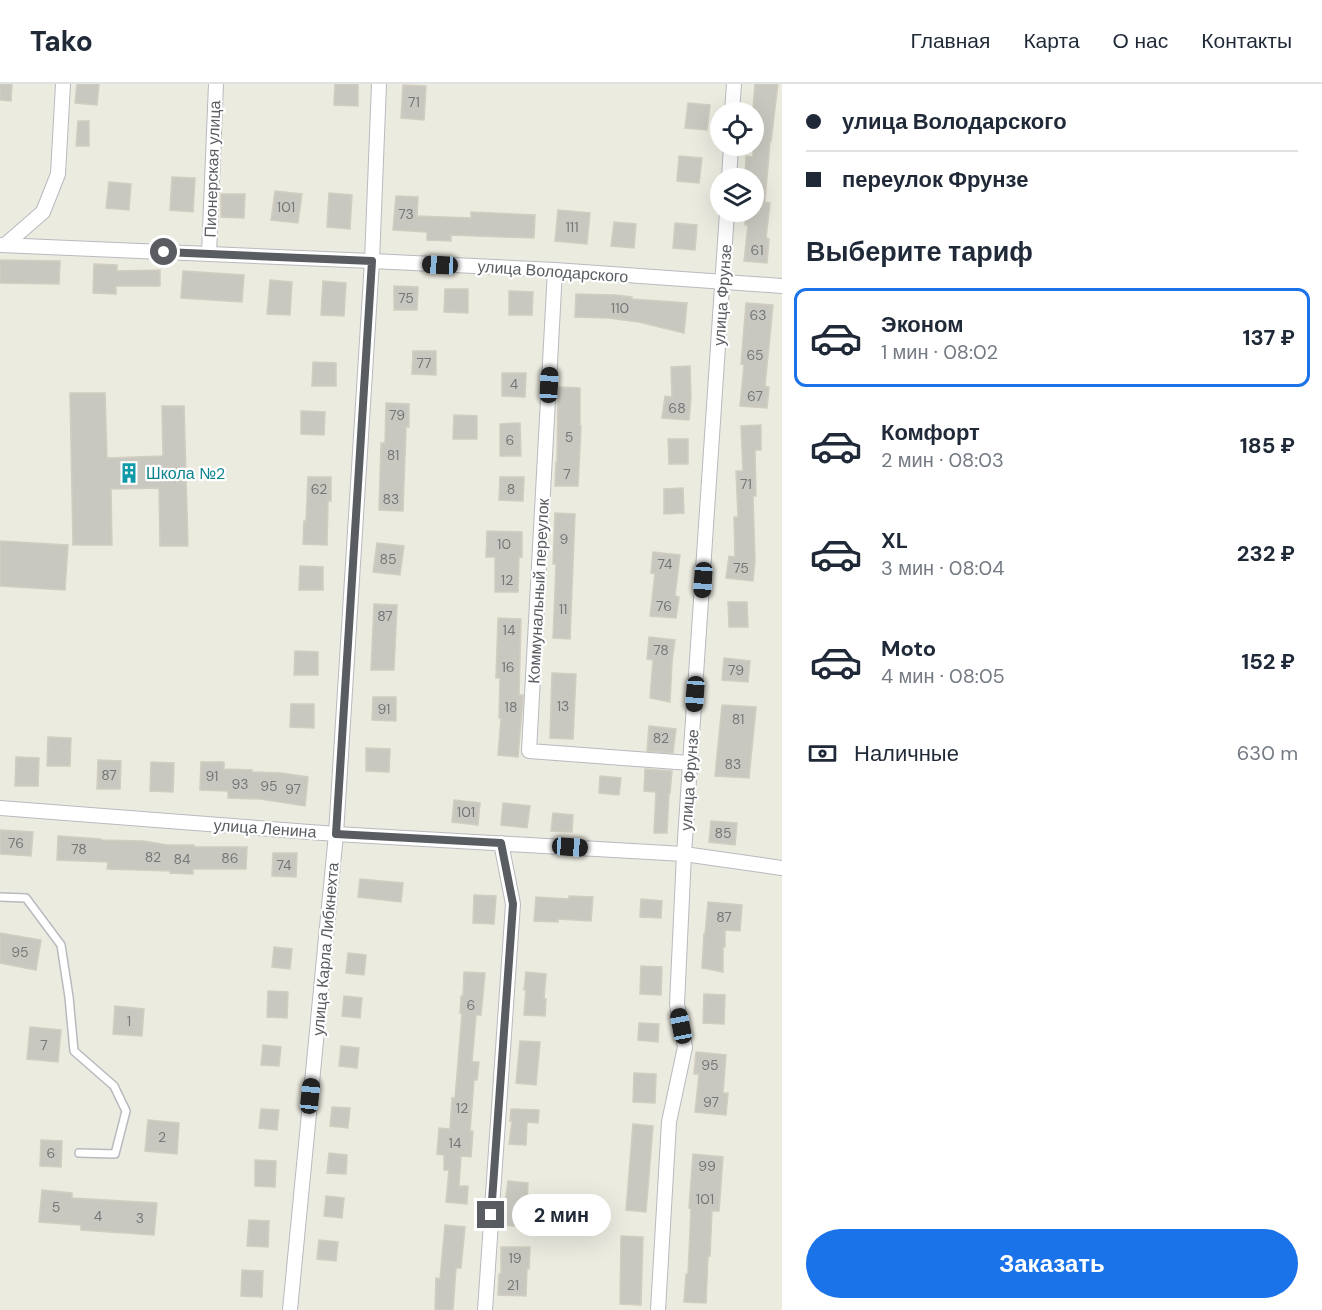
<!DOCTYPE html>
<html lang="ru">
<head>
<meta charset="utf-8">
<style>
	body { margin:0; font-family:"DM Sans",sans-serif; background:#f6f6f7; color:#1f2937; height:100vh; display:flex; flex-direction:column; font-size:22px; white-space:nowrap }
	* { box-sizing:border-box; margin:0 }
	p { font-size:20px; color:#747a83 }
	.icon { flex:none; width:33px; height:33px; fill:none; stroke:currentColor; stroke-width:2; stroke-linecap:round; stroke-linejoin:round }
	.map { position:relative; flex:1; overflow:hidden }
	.side { display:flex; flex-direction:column; background:#fff; width:540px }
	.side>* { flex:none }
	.hud { display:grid; align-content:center; height:132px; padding:0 24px; background:#fff }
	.fabs { position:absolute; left:710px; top:18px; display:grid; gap:12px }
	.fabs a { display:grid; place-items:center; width:54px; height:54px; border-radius:50%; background:#fff; box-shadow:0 6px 24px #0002; font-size:30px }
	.end { position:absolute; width:27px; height:27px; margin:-14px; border:8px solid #595c61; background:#fff; box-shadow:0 0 0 3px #fff }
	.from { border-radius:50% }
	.bubble { position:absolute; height:42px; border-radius:21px; background:#fff; box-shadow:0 6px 24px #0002; font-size:20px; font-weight:700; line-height:42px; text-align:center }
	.car { position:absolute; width:18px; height:36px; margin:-18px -9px; border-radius:8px; box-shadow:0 0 4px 2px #0007; background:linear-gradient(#222 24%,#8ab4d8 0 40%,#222 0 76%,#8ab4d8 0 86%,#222 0) }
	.hud b { display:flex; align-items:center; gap:21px; height:57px; font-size:22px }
	.hud b+b { border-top:2px solid #e0e1e3 }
	.hud i { width:15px; height:15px; background:#1f2937 }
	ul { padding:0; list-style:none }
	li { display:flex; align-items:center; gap:18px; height:99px; margin:0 12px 9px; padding:0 12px; border:3px solid transparent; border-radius:12px }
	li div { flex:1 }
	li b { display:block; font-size:22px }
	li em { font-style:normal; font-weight:700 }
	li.active { border-color:#1a73e8 }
	li>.icon { width:54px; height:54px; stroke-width:1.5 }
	h2 { padding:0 24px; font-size:27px; line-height:72px }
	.pay { display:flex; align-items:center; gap:15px; height:66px; padding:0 24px; font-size:22px }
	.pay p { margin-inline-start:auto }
	.button { display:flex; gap:12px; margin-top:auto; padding:12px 24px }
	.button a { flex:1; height:69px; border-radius:36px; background:#1a73e8; color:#fff; font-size:24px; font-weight:700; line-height:69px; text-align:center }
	header { display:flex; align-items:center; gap:36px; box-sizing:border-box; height:84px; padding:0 30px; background:#fff; border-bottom:2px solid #e0e1e3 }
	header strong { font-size:28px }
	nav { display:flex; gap:33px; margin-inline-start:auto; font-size:21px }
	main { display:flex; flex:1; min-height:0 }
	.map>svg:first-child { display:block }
</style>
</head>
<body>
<header>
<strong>Tako</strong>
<nav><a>Главная</a><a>Карта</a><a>О нас</a><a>Контакты</a></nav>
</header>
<main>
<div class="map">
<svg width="782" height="1226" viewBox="0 0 782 1226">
	<rect width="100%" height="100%" fill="#ecebe0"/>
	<g fill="#c9c8c0" stroke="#d1cebf" stroke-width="1.5">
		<polygon points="0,0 12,0 11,17 0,16"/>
		<polygon points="77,0 99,0 97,21 75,19"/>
		<polygon points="335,0 358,0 358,22 334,21"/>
		<polygon points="755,0 778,0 771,57 770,57 765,118 770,119 766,154 769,155 767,179 744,177 748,141 745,141 746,128 753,128 753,94 745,94 746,72 753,73 753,24"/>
		<polygon points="403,1 426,2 424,36 401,34"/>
		<polygon points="688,19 710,21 707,46 685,44"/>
		<polygon points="78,37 89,37 89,62 76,62"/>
		<polygon points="679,72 702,74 699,99 677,97"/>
		<polygon points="172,93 195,94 193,128 170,126"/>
		<polygon points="109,98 131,100 129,126 106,124"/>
		<polygon points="275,107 302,110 298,139 271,136"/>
		<polygon points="329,109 352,111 350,145 327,143"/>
		<polygon points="221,110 245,110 244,134 221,133"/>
		<polygon points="396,112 418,113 417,132 471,134 471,128 535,131 534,154 451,151 451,157 427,156 427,148 393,146"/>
		<polygon points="558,126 590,129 587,160 555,157"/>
		<polygon points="614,138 636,140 634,164 611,162"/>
		<polygon points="675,139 697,141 695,166 673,164"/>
		<polygon points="0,176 60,177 59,200 0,199"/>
		<polygon points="94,180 117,181 117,187 160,186 160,202 116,202 116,210 93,209"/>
		<polygon points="183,187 244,191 242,218 181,214"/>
		<polygon points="270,196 292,198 290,231 267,230"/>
		<polygon points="323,197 346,199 344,232 321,231"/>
		<polygon points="394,202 418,203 417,226 394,226"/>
		<polygon points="445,205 468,205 468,229 444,228"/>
		<polygon points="509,207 533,208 532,231 509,231"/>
		<polygon points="576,210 615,211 632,213 632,215 687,219 684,249 639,238 608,234 575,233"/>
		<polygon points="746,219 773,221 765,302 769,303 767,324 740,322 744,281 741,280"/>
		<polygon points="413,267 436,267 436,291 412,290"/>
		<polygon points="313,278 336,279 336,302 312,302"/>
		<polygon points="690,282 691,314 689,336 662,334 665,312 672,313 671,283"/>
		<polygon points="502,289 526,289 525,313 502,312"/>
		<polygon points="558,303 580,304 580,342 581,342 578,402 555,402 556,378 557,378"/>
		<polygon points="70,309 105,309 107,374 163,372 162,322 184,322 188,462 160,462 159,404 111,405 112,461 73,461"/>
		<polygon points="386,319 409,320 409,343 406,343 403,427 379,426 381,359 385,359"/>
		<polygon points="301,327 325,328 324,351 301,350"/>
		<polygon points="454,331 477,332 477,355 453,355"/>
		<polygon points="520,339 521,372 500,372 500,340"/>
		<polygon points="761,341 761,366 755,366 756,412 753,412 755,477 753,497 726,494 729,472 735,473 734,433 738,433 736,387 743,387 741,342"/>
		<polygon points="668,355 688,355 688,380 669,380"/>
		<polygon points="308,393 331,393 331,417 328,417 327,461 303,460 304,437 306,437"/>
		<polygon points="500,393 524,393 523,417 499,416"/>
		<polygon points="683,404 684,429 664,430 664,405"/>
		<polygon points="555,429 575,430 570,555 553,554 556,480 553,480"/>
		<polygon points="487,447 522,448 522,473 519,473 518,508 495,508 495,473 486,473"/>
		<polygon points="0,457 68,461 65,506 0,502"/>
		<polygon points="377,459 404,462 400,491 373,488"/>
		<polygon points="653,468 680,471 675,512 679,513 676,534 650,532 655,490 651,489"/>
		<polygon points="300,482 323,483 323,506 299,506"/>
		<polygon points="728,518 747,518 748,543 729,543"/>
		<polygon points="374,520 397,521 394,586 371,586"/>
		<polygon points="498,534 521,535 519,611 523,611 523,615 518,673 498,671 501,634 499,634 500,594 496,594"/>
		<polygon points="649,553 675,556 672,578 670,618 650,614 653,576 647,575"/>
		<polygon points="295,567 318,568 318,591 294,591"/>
		<polygon points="724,574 750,577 748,598 722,596"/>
		<polygon points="552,589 576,590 573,655 550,654"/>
		<polygon points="373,613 396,613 396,637 372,636"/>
		<polygon points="291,620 314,620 314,644 290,643"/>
		<polygon points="722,621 756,623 749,694 715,692"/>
		<polygon points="649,642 676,645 673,669 647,667"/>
		<polygon points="48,653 71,654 70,682 47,682"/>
		<polygon points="366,664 390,665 389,688 366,687"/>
		<polygon points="16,673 39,674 38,702 15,702"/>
		<polygon points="98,676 121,677 120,705 97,705"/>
		<polygon points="151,678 174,679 173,708 150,707"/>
		<polygon points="201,678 224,678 224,685 252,686 252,688 281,689 308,693 305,722 260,715 228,714 228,707 200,706"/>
		<polygon points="645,685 672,687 670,709 669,709 667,749 654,749 656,708 644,707"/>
		<polygon points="600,692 621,694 619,711 599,709"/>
		<polygon points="454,716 480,719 478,741 452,738"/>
		<polygon points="503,719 530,722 527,744 501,741"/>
		<polygon points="553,729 573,731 572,748 551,747"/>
		<polygon points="711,737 737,739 735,761 709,758"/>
		<polygon points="0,746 33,748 31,772 0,770"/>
		<polygon points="58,752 101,755 101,756 144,757 167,761 194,761 194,763 247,763 246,785 193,785 193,790 170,789 170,787 107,785 108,778 57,776"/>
		<polygon points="273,769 297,769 296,793 272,792"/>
		<polygon points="360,795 403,799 401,818 358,813"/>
		<polygon points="474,811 496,812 494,840 473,839"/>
		<polygon points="569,812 593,813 591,837 558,835 558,838 534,837 536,813 569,815"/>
		<polygon points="641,815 662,817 661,834 640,833"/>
		<polygon points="708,818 742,821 740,847 725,846 725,863 723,863 723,888 702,884 704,850 705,850"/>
		<polygon points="0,849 41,856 36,886 0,879"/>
		<polygon points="274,863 292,865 290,885 272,883"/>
		<polygon points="348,869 366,871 364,891 346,889"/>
		<polygon points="641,882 662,883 661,911 640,910"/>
		<polygon points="464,888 485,889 481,931 476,931 472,978 479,978 477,996 474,996 470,1047 473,1047 471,1073 461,1072 459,1102 468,1102 467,1120 446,1118 449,1086 444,1086 444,1071 437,1070 439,1044 450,1045 452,1014 455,1014 462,930 460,929 461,912 463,912"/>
		<polygon points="526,888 546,890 544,915 546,915 545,932 524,931 526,906 524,906"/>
		<polygon points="268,907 288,908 287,934 267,933"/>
		<polygon points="704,910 725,911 724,940 703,939"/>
		<polygon points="344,912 362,914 360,934 342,932"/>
		<polygon points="115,922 144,925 142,952 113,950"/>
		<polygon points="639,939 659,940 658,958 638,956"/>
		<polygon points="30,943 61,946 58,978 27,975"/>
		<polygon points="520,957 540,958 536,1001 516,999"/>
		<polygon points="263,961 281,963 279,982 261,981"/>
		<polygon points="341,962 359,964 357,984 339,982"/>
		<polygon points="696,968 726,971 723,1009 728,1009 726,1031 695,1028 699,990 694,990"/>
		<polygon points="634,989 656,990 655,1019 633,1018"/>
		<polygon points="332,1023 350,1024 348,1044 330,1042"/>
		<polygon points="261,1025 279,1026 277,1046 259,1044"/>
		<polygon points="511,1025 539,1026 538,1039 527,1038 526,1061 509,1060 512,1037 510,1037"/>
		<polygon points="148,1036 179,1039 177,1070 145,1067"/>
		<polygon points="633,1040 653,1042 646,1128 626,1126"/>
		<polygon points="41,1056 62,1057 61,1083 40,1082"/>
		<polygon points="329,1069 347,1071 346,1090 327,1089"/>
		<polygon points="693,1070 723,1073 719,1127 712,1127 710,1172 708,1172 706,1219 684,1218 686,1190 688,1190 691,1125 689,1124"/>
		<polygon points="255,1076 276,1077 275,1103 255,1102"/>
		<polygon points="508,1097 528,1099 527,1121 535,1122 533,1144 502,1141"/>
		<polygon points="42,1106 72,1109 72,1114 157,1119 154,1151 81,1146 81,1141 39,1138"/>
		<polygon points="326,1112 344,1114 342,1134 324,1132"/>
		<polygon points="249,1136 269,1137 268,1163 247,1162"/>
		<polygon points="445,1141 465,1143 461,1184 456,1184 453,1226 435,1226 436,1194 440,1195"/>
		<polygon points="621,1152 643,1153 641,1221 620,1220"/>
		<polygon points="319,1156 338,1158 336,1177 317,1175"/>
		<polygon points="501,1163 530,1163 529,1185 527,1185 526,1212 498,1211 499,1190 501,1190"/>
		<polygon points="242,1186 263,1187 262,1213 241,1212"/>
	</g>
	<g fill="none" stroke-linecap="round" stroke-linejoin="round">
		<g stroke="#b8babf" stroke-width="10">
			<polyline id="service" points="0,813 26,814 61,861 69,913 74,967 114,1002 126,1027 115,1070 79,1069"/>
		</g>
		<g stroke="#b8babf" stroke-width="16">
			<g id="minor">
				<polyline points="732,28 734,0"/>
				<polyline points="729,94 731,62"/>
				<polyline points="0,161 372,177 555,186 782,202"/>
				<polyline points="5,161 43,128 58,90 63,0"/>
				<polyline points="209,170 216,0"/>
				<polyline points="555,186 529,667 690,679"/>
				<polyline points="0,724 336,750 684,770 782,784"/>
				<polyline points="290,1226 336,750 372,177 379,0"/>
				<polyline points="485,1226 513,820 501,759"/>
				<polyline points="658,1226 669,1038 685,963 677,920 684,770 727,128"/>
			</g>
		</g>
		<use href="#service" stroke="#fff" stroke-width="7"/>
		<use href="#minor" stroke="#fff" stroke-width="14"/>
	</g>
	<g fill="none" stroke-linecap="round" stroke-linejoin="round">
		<polyline stroke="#595c61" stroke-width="8" points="164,168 372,177 336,750 501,759 513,820 491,1131"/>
	</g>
	<defs>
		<g id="building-bare" transform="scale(1.62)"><path d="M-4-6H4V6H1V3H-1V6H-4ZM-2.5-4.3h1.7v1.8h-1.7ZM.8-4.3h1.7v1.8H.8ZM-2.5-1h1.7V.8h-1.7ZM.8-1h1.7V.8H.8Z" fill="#0f9aa8" stroke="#fff" stroke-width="2.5" paint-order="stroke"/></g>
	</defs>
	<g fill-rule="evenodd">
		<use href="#building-bare" x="129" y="389"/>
	</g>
	<g text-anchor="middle" stroke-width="4.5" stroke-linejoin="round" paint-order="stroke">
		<g font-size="14" fill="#757779">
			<text x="414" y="23">71</text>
			<text x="286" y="128">101</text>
			<text x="406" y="135">73</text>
			<text x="572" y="148">111</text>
			<text x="757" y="171">61</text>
			<text x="406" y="219">75</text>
			<text x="620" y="229">110</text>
			<text x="758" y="236">63</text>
			<text x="755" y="276">65</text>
			<text x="424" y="284">77</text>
			<text x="514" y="305">4</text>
			<text x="755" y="317">67</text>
			<text x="677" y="329">68</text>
			<text x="397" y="336">79</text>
			<text x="569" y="358">5</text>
			<text x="510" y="361">6</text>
			<text x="393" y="376">81</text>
			<text x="567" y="395">7</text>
			<text x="746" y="405">71</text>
			<text x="319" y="410">62</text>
			<text x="511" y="410">8</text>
			<text x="391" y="420">83</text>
			<text x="564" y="460">9</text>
			<text x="504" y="465">10</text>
			<text x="388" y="480">85</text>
			<text x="665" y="485">74</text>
			<text x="741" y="489">75</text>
			<text x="507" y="501">12</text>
			<text x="664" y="527">76</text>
			<text x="563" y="530">11</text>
			<text x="385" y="537">87</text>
			<text x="509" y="551">14</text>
			<text x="661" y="571">78</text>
			<text x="508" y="588">16</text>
			<text x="736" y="591">79</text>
			<text x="563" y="627">13</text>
			<text x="511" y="628">18</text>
			<text x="384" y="630">91</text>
			<text x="738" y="640">81</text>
			<text x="661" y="659">82</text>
			<text x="733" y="685">83</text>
			<text x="109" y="696">87</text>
			<text x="212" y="697">91</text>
			<text x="240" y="705">93</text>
			<text x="269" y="707">95</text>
			<text x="293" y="710">97</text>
			<text x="466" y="733">101</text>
			<text x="723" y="754">85</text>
			<text x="16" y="764">76</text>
			<text x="79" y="770">78</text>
			<text x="153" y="778">82</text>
			<text x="230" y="779">86</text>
			<text x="182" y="780">84</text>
			<text x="284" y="786">74</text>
			<text x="724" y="838">87</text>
			<text x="20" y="873">95</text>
			<text x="471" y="926">6</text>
			<text x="129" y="942">1</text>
			<text x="44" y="966">7</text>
			<text x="710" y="986">95</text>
			<text x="711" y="1023">97</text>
			<text x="462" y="1029">12</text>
			<text x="162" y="1058">2</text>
			<text x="455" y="1064">14</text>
			<text x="51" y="1074">6</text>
			<text x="707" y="1087">99</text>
			<text x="705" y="1120">101</text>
			<text x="56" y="1128">5</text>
			<text x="98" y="1137">4</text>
			<text x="140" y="1139">3</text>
			<text x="515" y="1179">19</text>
			<text x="513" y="1206">21</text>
		</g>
		<g font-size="16" fill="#595c61" stroke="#fff">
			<text transform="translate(212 85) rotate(-88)" y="6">Пионерская улица</text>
			<text transform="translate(553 187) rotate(4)" y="6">улица Володарского</text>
			<text transform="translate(722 211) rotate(-86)" y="6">улица Фрунзе</text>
			<text transform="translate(538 507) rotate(-87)" y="6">Коммунальный переулок</text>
			<text transform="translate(689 696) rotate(-86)" y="6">улица Фрунзе</text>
			<text transform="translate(265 744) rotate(4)" y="6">улица Ленина</text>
			<text transform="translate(325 865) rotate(-85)" y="6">улица Карла Либкнехта</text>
		</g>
		<g font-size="16" fill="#0d838f" stroke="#fff" text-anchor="start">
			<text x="146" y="395">Школа №2</text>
		</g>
	</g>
</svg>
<div class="fabs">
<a><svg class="icon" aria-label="locate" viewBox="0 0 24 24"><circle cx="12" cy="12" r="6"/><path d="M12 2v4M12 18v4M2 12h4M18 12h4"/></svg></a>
<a><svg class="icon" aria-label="layers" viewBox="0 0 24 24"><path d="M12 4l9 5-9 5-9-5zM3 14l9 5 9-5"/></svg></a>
</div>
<i class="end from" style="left:164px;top:168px"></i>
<i class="end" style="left:491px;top:1131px"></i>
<div class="bubble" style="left:512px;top:1110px;width:99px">2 мин</div>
<i class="car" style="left:440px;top:181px;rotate:273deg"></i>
<i class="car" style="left:549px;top:301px;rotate:3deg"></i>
<i class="car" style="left:703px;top:496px;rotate:184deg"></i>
<i class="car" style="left:695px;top:610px;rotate:184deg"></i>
<i class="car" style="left:570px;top:763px;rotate:94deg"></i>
<i class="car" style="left:681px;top:942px;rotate:349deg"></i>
<i class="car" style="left:310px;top:1012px;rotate:6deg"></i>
</div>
<section class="side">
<div class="hud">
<b><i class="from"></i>улица Володарского</b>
<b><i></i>переулок Фрунзе</b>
</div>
<h2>Выберите тариф</h2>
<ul>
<li class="active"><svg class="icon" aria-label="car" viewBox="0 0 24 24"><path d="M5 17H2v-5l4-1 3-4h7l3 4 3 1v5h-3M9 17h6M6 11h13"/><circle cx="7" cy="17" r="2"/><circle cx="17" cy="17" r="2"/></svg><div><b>Эконом</b><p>1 мин · 08:02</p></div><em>137 ₽</em></li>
<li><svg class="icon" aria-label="car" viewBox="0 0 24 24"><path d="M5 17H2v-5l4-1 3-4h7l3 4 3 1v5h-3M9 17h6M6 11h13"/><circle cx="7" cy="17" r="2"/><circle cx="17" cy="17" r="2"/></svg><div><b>Комфорт</b><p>2 мин · 08:03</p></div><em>185 ₽</em></li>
<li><svg class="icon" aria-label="car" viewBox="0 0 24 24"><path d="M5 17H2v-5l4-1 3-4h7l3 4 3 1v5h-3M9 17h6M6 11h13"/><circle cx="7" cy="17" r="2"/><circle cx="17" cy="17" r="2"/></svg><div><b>XL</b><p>3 мин · 08:04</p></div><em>232 ₽</em></li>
<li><svg class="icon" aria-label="car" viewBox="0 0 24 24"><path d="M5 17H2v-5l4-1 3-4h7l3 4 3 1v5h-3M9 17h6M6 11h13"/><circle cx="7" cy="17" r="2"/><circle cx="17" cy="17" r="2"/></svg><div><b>Moto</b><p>4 мин · 08:05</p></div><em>152 ₽</em></li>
</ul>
<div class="pay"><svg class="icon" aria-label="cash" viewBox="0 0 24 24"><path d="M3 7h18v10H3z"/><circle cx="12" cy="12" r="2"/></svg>Наличные<p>630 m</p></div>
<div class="button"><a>Заказать</a></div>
</section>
</main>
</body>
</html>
